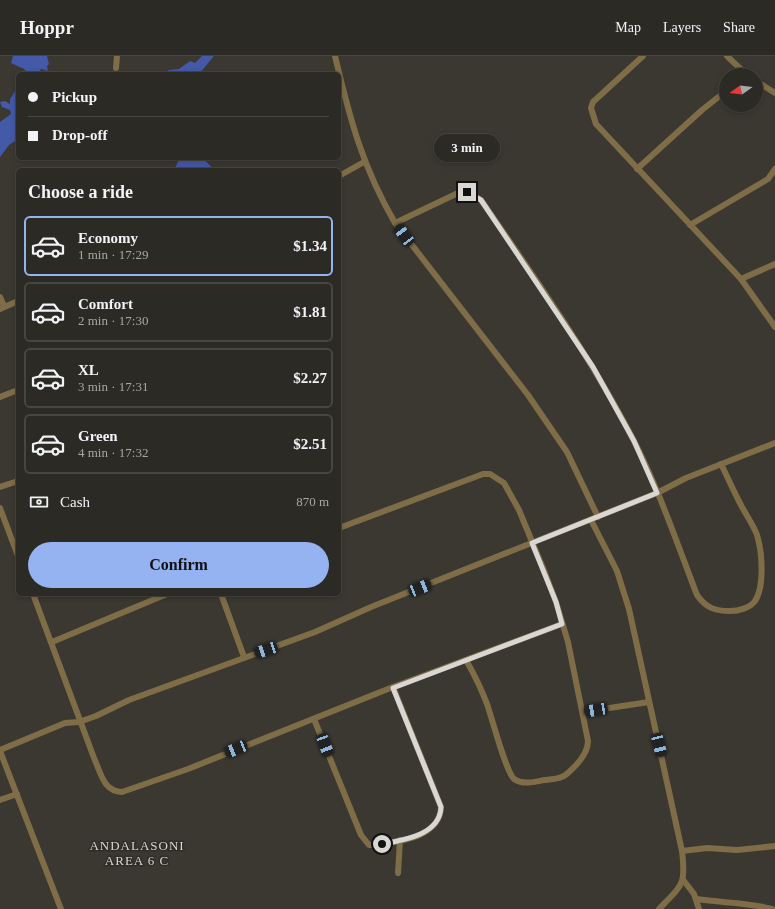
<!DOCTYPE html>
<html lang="en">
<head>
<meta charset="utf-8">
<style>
	body { margin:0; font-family:"Times New Roman",serif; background:#34322d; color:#f1f3f6; height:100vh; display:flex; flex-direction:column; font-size:15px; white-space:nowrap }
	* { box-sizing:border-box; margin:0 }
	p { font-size:13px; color:#a6a7a7 }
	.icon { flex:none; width:22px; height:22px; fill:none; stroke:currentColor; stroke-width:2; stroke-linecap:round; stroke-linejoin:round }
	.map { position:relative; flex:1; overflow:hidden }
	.details { position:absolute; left:16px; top:112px; width:325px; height:428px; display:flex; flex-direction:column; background:#2c2a25; border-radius:6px; box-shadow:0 2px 6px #0003,0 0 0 1px #484642 }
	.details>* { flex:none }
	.guide { position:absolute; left:16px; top:16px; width:325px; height:88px; border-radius:6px; box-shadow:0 2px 6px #0003,0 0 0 1px #484642; display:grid; align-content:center; height:88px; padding:0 12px; background:#2c2a25 }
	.needle { width:26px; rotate:256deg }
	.buttons { position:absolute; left:719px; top:12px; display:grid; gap:8px }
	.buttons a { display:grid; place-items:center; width:44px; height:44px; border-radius:50%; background:#2c2a25; box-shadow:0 2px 6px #0003,0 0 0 1px #484642; font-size:20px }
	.end { position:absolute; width:18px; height:18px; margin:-9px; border:5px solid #d9d7d3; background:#111; box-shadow:0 0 0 2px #111 }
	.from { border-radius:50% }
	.bubble { position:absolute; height:28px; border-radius:14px; background:#2c2a25; box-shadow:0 2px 6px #0003,0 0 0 1px #484642; font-size:13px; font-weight:800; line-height:28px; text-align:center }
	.car { position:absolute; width:12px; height:24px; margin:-12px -6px; border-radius:5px; box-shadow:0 0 3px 1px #0007; background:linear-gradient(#222 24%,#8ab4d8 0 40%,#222 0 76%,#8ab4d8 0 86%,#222 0) }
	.guide b { display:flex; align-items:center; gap:14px; height:38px; font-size:15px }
	.guide b+b { border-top:1px solid #484642 }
	.guide i { width:10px; height:10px; background:#f1f3f6 }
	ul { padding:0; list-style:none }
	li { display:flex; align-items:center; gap:12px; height:60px; margin:0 8px 6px; padding:0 4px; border:2px solid #484642; border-radius:6px }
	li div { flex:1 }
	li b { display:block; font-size:15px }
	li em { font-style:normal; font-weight:800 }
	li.on { border-color:#95b2f1 }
	li>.icon { width:36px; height:36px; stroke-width:1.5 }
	h2 { padding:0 12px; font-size:18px; line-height:48px }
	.pay { display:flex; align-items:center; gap:10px; height:44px; padding:0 12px; font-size:15px }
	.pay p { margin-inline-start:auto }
	.button { display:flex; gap:8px; margin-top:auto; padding:8px 12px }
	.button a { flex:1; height:46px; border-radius:24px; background:#95b2f1; color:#111; font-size:16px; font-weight:800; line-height:46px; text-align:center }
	header { display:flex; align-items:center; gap:24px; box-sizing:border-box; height:56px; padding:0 20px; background:#2c2a25; border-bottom:1px solid #484642 }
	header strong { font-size:19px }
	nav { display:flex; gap:22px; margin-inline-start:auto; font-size:14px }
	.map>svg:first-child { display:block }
</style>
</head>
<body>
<header>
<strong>Hoppr</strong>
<nav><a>Map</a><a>Layers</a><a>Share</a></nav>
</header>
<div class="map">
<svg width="775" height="853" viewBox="0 0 775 853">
	<rect width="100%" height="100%" fill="#3b3831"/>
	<g fill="#4459a7">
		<polygon points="13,0 47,0 49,8 47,10 48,15 41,13 38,18 29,18 24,13 11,7"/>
		<polygon points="202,0 214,0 199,18 163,18 169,14 179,13 190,5 195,7"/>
		<polygon points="18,27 18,46 16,56 18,57 18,83 9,89 0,101 0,66 11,58 10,54 2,51 0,46 5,45 10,48 10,43 17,32 15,28"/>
		<polygon points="178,102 203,102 214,114 174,114 178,106"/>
	</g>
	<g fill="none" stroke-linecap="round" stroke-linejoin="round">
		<g stroke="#7e6d47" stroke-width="6">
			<path d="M335,0C350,63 362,110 395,167L528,339L567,396L598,461"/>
			<polyline points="643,0 593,46 591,52 596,68 741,223 775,271"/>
			<polyline points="727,0 747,19"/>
			<polyline points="116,12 117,0"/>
			<polyline points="756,25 775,37"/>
			<polyline points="637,113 702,54 726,35"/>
			<polyline points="339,120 364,106"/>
			<path d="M395,167L458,137L467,136L481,144C535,222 590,300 634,385C659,434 677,487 697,539C706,552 715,555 730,555C738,555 750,552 755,545C765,530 762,495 757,479C753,468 746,459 741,449C734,436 728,422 721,408"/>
			<polyline points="690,169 768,123 775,113"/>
			<polyline points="741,223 775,208"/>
			<polyline points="0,241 4,250"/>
			<polyline points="0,253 18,245"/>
			<polyline points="0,341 18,334"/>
			<polyline points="0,431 18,425"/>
			<polyline points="0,452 18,500"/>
			<path d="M591,464L617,515L629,553L682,795C686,829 683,828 659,853"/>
			<path d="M339,472L483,418H490L504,427L519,454L545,517L556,546L568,586L588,685C588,697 578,708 569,716C563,723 553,723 544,724C535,726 522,729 514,723C506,716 492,662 487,648C481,632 474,618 466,604"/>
			<path d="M33,538L94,702C101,717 103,735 122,736L188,713L393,631L562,568"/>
			<polyline points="221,538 244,601"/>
			<polyline points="52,586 167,538"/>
			<polyline points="583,656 649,646"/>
			<path d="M314,663L361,779L369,789H373C397,786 440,782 441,751L393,631"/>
			<polyline points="0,694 65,667 79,666 96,660 129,644 315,576 371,551 657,437 686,422 775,387"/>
			<polyline points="0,695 61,853"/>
			<polyline points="0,744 17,738"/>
			<polyline points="682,795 707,792 737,794 775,790"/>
			<polyline points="398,817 400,784"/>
			<polyline points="684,825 694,838 699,853"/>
			<path d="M697,843C722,847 747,846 772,853"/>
		</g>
	</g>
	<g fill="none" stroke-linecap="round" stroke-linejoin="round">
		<path stroke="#d9d7d3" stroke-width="5" d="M382,788C404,784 440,779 441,751L393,632L562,568L556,546L532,487L657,437L634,385L593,311L481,144L467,136"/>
	</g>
	<g text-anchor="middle" stroke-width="3" stroke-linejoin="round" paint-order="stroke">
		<g font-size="13" letter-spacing="1" fill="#d9d7d3" stroke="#302d27">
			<text x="137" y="794">ANDALASONI<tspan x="137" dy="15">AREA 6 C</tspan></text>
		</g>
	</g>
</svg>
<div class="buttons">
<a><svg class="needle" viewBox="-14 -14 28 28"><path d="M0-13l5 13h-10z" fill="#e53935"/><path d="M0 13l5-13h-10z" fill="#a6a7a7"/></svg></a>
</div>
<i class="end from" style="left:382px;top:788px"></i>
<i class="end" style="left:467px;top:136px"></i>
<div class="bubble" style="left:434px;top:78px;width:66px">3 min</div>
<i class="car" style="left:404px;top:179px;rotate:323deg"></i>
<i class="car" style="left:420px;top:532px;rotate:68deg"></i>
<i class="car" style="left:266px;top:594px;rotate:252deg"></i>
<i class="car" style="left:596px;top:654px;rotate:261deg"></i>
<i class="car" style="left:325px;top:689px;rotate:159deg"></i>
<i class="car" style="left:659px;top:689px;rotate:166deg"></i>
<i class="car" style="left:236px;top:693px;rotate:248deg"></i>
<div class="guide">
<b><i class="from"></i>Pickup</b>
<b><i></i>Drop-off</b>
</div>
<section class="details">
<h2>Choose a ride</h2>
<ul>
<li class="on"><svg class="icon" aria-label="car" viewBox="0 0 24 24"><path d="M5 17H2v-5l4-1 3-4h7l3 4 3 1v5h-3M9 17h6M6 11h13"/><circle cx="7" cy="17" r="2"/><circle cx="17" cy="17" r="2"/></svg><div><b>Economy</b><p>1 min · 17:29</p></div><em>$1.34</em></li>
<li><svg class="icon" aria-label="car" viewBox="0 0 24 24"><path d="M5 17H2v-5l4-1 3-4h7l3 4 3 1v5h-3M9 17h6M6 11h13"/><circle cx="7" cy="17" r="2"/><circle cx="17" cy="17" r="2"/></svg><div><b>Comfort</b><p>2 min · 17:30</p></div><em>$1.81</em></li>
<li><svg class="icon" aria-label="car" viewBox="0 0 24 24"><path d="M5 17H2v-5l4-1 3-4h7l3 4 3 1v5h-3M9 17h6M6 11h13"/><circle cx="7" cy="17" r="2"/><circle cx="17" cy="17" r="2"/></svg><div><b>XL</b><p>3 min · 17:31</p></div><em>$2.27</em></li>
<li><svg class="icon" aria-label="car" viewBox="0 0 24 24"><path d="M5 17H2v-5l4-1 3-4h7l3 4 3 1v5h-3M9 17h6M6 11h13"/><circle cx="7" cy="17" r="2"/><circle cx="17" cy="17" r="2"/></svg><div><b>Green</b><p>4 min · 17:32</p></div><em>$2.51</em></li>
</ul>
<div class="pay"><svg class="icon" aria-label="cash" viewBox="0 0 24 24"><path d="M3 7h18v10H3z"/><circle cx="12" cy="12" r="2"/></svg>Cash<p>870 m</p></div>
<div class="button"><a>Confirm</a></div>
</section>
</div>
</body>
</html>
